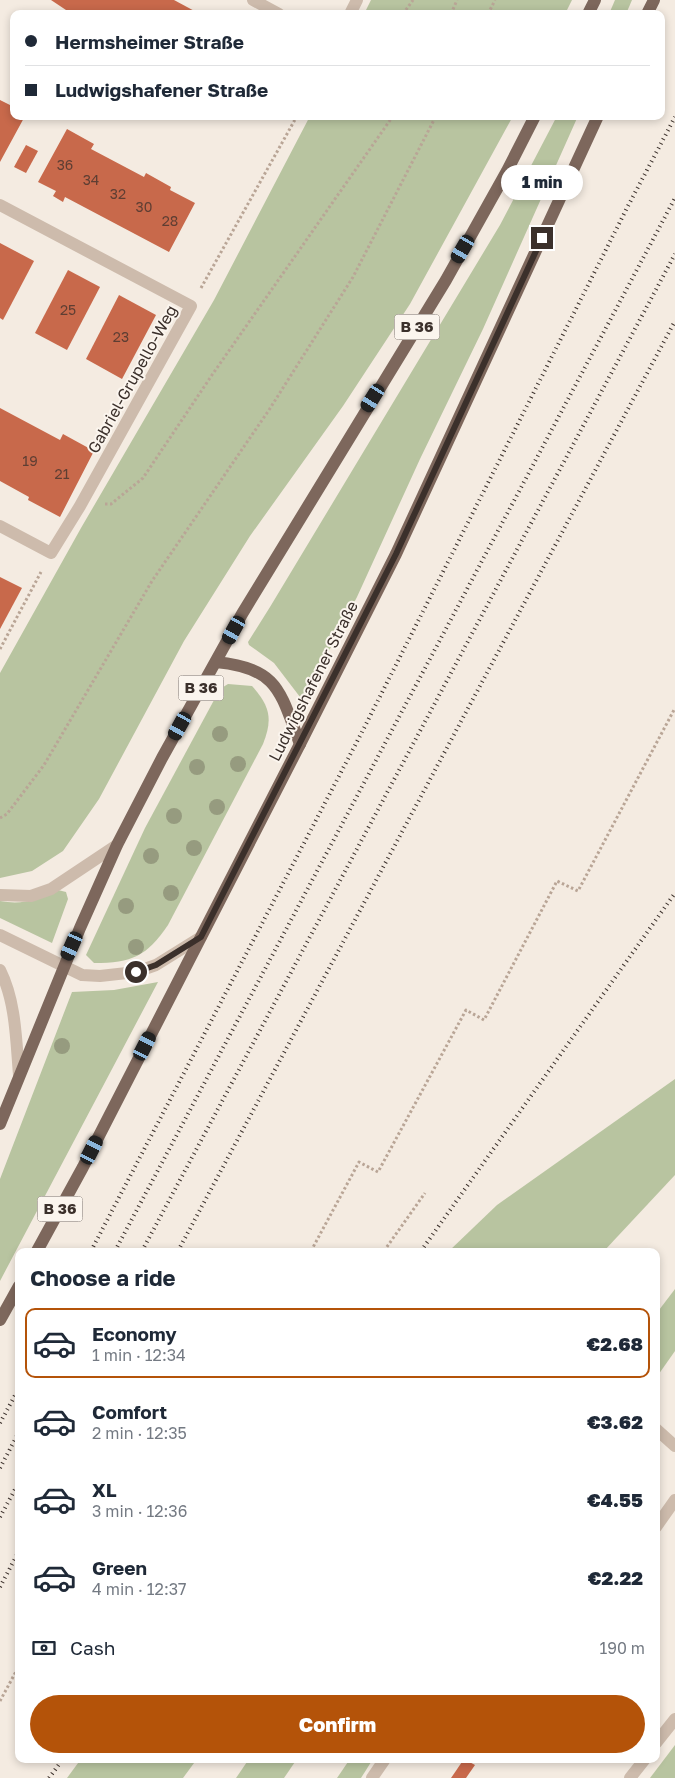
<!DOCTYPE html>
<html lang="en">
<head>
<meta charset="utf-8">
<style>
	body { margin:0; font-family:"Golos Text",sans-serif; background:#f6f6f7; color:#1f2937; height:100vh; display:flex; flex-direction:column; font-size:19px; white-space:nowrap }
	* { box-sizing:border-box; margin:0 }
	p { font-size:16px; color:#747a83 }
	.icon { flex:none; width:28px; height:28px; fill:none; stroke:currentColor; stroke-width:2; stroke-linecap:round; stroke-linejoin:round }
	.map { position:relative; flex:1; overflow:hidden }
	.drawer { position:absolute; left:15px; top:1248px; width:645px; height:515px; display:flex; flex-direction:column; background:#fff; border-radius:10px; box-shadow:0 2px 8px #0003 }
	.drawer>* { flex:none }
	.top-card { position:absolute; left:10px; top:10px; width:655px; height:110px; border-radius:10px; box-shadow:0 2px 8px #0003; display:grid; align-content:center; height:110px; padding:0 15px; background:#fff }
	.end { position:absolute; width:22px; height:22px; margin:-11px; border:6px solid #3b302b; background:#fff; box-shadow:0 0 0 2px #fff }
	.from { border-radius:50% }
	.bubble { position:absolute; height:35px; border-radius:18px; background:#fff; box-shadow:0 2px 8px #0003; font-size:16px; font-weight:800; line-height:35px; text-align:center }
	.car { position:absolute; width:15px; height:30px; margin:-15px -8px; border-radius:6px; box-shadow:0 0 4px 1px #0007; background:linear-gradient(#222 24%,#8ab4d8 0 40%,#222 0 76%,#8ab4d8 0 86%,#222 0) }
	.top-card b { display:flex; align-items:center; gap:18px; height:48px; font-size:19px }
	.top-card b+b { border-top:1px solid #e0e1e3 }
	.top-card i { width:12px; height:12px; background:#1f2937 }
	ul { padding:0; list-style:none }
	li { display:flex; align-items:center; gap:15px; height:70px; margin:0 10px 8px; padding:0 5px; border:2px solid transparent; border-radius:10px }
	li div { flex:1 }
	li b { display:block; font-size:19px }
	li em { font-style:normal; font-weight:800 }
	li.selected { border-color:#b45309 }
	li>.icon { width:45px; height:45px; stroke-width:1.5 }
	h2 { padding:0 15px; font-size:22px; line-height:60px }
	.pay { display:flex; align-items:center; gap:12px; height:55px; padding:0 15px; font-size:19px }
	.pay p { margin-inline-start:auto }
	.action { display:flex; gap:10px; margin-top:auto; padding:10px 15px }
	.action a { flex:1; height:58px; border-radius:30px; background:#b45309; color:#fff; font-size:20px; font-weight:800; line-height:58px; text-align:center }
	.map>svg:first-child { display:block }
</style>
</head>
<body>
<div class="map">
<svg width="675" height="1778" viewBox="0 0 675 1778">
	<rect width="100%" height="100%" fill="#f4ebe1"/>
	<g fill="#b8c4a0">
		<polygon points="371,0 572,0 565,14 364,14"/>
		<polygon points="615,0 632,0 626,14 609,14"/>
		<polygon points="310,116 513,116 410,304 343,406 250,536 184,641 99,799 63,851 32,871 0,878 0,673 81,528 214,300"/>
		<polygon points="557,116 578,116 483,329 420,459 357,597 306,695 300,697 274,663 249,645 248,642 270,607 500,225"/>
		<path d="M228,684L252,686C270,706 273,719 263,744L168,925C147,956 132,963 94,963L86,955L145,828L220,689Z"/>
		<path d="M58,890L66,892L68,899L52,943L0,918V901C22,905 38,900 58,890Z"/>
		<polygon points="158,982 0,1281 0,1179 72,992 114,990"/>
		<polygon points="675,1079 675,1175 604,1251 449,1251 497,1205"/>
		<polygon points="675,1289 675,1351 656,1378 656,1314"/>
		<polygon points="675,1745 675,1778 650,1778"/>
		<polygon points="81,1759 197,1759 183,1778 67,1778"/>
		<polygon points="249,1759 297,1759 284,1778 236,1778"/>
		<polygon points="350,1759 373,1759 361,1778 337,1778"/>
	</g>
	<g fill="#c8694b">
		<polygon points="51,0 174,0 200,14 72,14"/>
		<polygon points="0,100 14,107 14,116 25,116 0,162"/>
		<polygon points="67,129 94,144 91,149 144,177 146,173 171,187 170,190 195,203 169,252 65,197 63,202 53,196 56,191 38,182"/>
		<polygon points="26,145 38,151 26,173 14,167"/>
		<polygon points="0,243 34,261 3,320 0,318"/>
		<polygon points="68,270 100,287 67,350 35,333"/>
		<polygon points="119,295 156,315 122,379 86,359"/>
		<polygon points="0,408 60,440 63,434 94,451 60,517 28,500 29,497 0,481"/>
		<polygon points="0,577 22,588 0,629"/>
		<polygon points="464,1759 475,1765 466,1778 451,1778"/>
	</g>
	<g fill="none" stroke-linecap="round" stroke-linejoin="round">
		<g stroke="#b9a596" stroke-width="3" stroke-dasharray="2.5 2.5" stroke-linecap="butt">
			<polyline points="403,14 413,0"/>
			<polyline points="451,14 457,0"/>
			<polyline points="488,14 495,0"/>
			<polyline points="201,288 297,116"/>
			<polyline points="105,504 111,504 143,478 212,375 393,116"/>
			<polyline points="0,649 41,572"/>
			<polyline points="0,818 7,814 44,765 152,581 269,410 353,277 436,116"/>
			<polyline points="311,1251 359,1162 378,1172 466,1010 484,1020 557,881 578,891 675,708"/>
			<polyline points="384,1251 425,1193"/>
			<polyline points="0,1701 19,1666"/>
		</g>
		<g stroke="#cdbbac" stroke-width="12">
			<polyline points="656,1429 675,1446"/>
			<polyline points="656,1527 675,1500"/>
			<polyline points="656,1743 675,1719"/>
			<polyline points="372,1778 385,1759"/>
			<polyline points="630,1778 645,1759"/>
		</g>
		<g stroke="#cdbbac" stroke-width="12">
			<polyline points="253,0 279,14"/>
			<polyline points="350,14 357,0"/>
			<polyline points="0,205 191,306 80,506 51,553 0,526"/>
		</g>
		<g stroke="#cdbbac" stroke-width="12">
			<polyline points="0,895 31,896 51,889 117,845"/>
			<polyline points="0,935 82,975 100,976 136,972 156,965 201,937"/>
			<path d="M0,970C16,1002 16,1040 19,1075"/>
		</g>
		<g stroke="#7d675c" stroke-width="12">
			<polyline points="588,14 595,0"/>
			<polyline points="647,14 654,0"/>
			<path d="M216,662C279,668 280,692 300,744"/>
			<polyline points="0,1124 80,928 117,845 162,758 242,614 446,280 507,171 535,116"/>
			<polyline points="37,1251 83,1167 300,744 396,554 598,116"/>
			<polyline points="0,1320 19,1286"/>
		</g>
		<g stroke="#3b302b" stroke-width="4" stroke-dasharray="1 4" stroke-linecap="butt">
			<polyline points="91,1251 362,732 628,206 675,117"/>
			<polyline points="115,1251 675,198"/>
			<polyline points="142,1251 675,254"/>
			<polyline points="178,1251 675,321"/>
			<polyline points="421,1251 675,893"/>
			<polyline points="0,1423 19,1388"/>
			<polyline points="0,1468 19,1432"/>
			<polyline points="0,1517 19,1482"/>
			<polyline points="0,1587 19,1551"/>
			<polyline points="49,1778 63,1759"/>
		</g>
	</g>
	<g fill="#969b7f">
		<circle cx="220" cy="734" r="8"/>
		<circle cx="238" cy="764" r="8"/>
		<circle cx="197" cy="767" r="8"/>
		<circle cx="217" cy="807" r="8"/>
		<circle cx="174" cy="816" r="8"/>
		<circle cx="194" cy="848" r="8"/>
		<circle cx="151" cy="856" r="8"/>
		<circle cx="171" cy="893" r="8"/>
		<circle cx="126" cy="906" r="8"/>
		<circle cx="136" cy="947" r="8"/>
		<circle cx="62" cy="1046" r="8"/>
	</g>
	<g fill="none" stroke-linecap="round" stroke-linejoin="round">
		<polyline stroke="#3b302b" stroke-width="6" points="136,972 156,965 201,937 396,554 542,238"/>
	</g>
	<g text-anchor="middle" stroke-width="4" stroke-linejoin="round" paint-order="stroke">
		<g font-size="14" fill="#5e3e33">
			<text x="65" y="170">36</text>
			<text x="91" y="185">34</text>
			<text x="118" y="199">32</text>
			<text x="144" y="212">30</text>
			<text x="170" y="226">28</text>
			<text x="68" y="315">25</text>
			<text x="121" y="342">23</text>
			<text x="30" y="466">19</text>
			<text x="62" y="479">21</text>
		</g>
		<g fill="#fbf5ee" stroke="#756b66" stroke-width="1">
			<rect x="394.5" y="314.5" width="45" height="25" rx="4"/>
			<rect x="178.5" y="675.5" width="45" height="25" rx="4"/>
			<rect x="37.5" y="1196.5" width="45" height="25" rx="4"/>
		</g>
		<g font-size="15" font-weight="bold" fill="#3b302b">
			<text x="417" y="332">B 36</text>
			<text x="201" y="693">B 36</text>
			<text x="60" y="1214">B 36</text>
		</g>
		<g font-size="16" fill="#3b302b" stroke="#fbf5ee">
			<text transform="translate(132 379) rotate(-61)" y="6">Gabriel-Grupello-Weg</text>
			<text transform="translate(313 681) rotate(-63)" y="6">Ludwigshafener Straße</text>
		</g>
	</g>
</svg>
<i class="end from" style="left:136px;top:972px"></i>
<i class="end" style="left:542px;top:238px"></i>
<div class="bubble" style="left:501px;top:165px;width:82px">1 min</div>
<i class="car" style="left:463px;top:249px;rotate:210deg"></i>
<i class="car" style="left:373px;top:398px;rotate:212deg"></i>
<i class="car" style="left:234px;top:630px;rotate:209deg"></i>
<i class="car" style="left:180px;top:726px;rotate:209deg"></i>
<i class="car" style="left:72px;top:946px;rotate:204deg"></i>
<i class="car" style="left:145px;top:1046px;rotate:27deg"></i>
<i class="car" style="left:92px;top:1150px;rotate:27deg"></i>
<div class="top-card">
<b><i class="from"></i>Hermsheimer Straße</b>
<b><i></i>Ludwigshafener Straße</b>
</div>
<section class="drawer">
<h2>Choose a ride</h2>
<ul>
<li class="selected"><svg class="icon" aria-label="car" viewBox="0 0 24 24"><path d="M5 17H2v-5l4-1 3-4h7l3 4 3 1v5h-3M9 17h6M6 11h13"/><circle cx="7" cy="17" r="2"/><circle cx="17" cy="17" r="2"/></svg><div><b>Economy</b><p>1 min · 12:34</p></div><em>€2.68</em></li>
<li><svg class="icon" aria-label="car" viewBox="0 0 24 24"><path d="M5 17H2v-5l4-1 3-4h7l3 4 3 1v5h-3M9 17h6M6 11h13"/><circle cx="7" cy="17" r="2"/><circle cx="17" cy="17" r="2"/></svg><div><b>Comfort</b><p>2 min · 12:35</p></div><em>€3.62</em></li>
<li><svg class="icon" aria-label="car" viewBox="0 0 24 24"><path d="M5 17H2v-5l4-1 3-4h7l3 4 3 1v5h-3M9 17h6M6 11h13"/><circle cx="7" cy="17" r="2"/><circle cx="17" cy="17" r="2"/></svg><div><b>XL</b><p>3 min · 12:36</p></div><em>€4.55</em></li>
<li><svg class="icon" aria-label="car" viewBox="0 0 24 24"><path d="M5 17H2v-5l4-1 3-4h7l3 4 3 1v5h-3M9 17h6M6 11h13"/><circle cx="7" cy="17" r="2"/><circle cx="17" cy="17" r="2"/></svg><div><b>Green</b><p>4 min · 12:37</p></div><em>€2.22</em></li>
</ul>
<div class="pay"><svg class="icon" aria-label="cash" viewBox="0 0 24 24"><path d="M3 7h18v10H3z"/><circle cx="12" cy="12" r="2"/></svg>Cash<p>190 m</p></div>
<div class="action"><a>Confirm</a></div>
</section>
</div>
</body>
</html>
